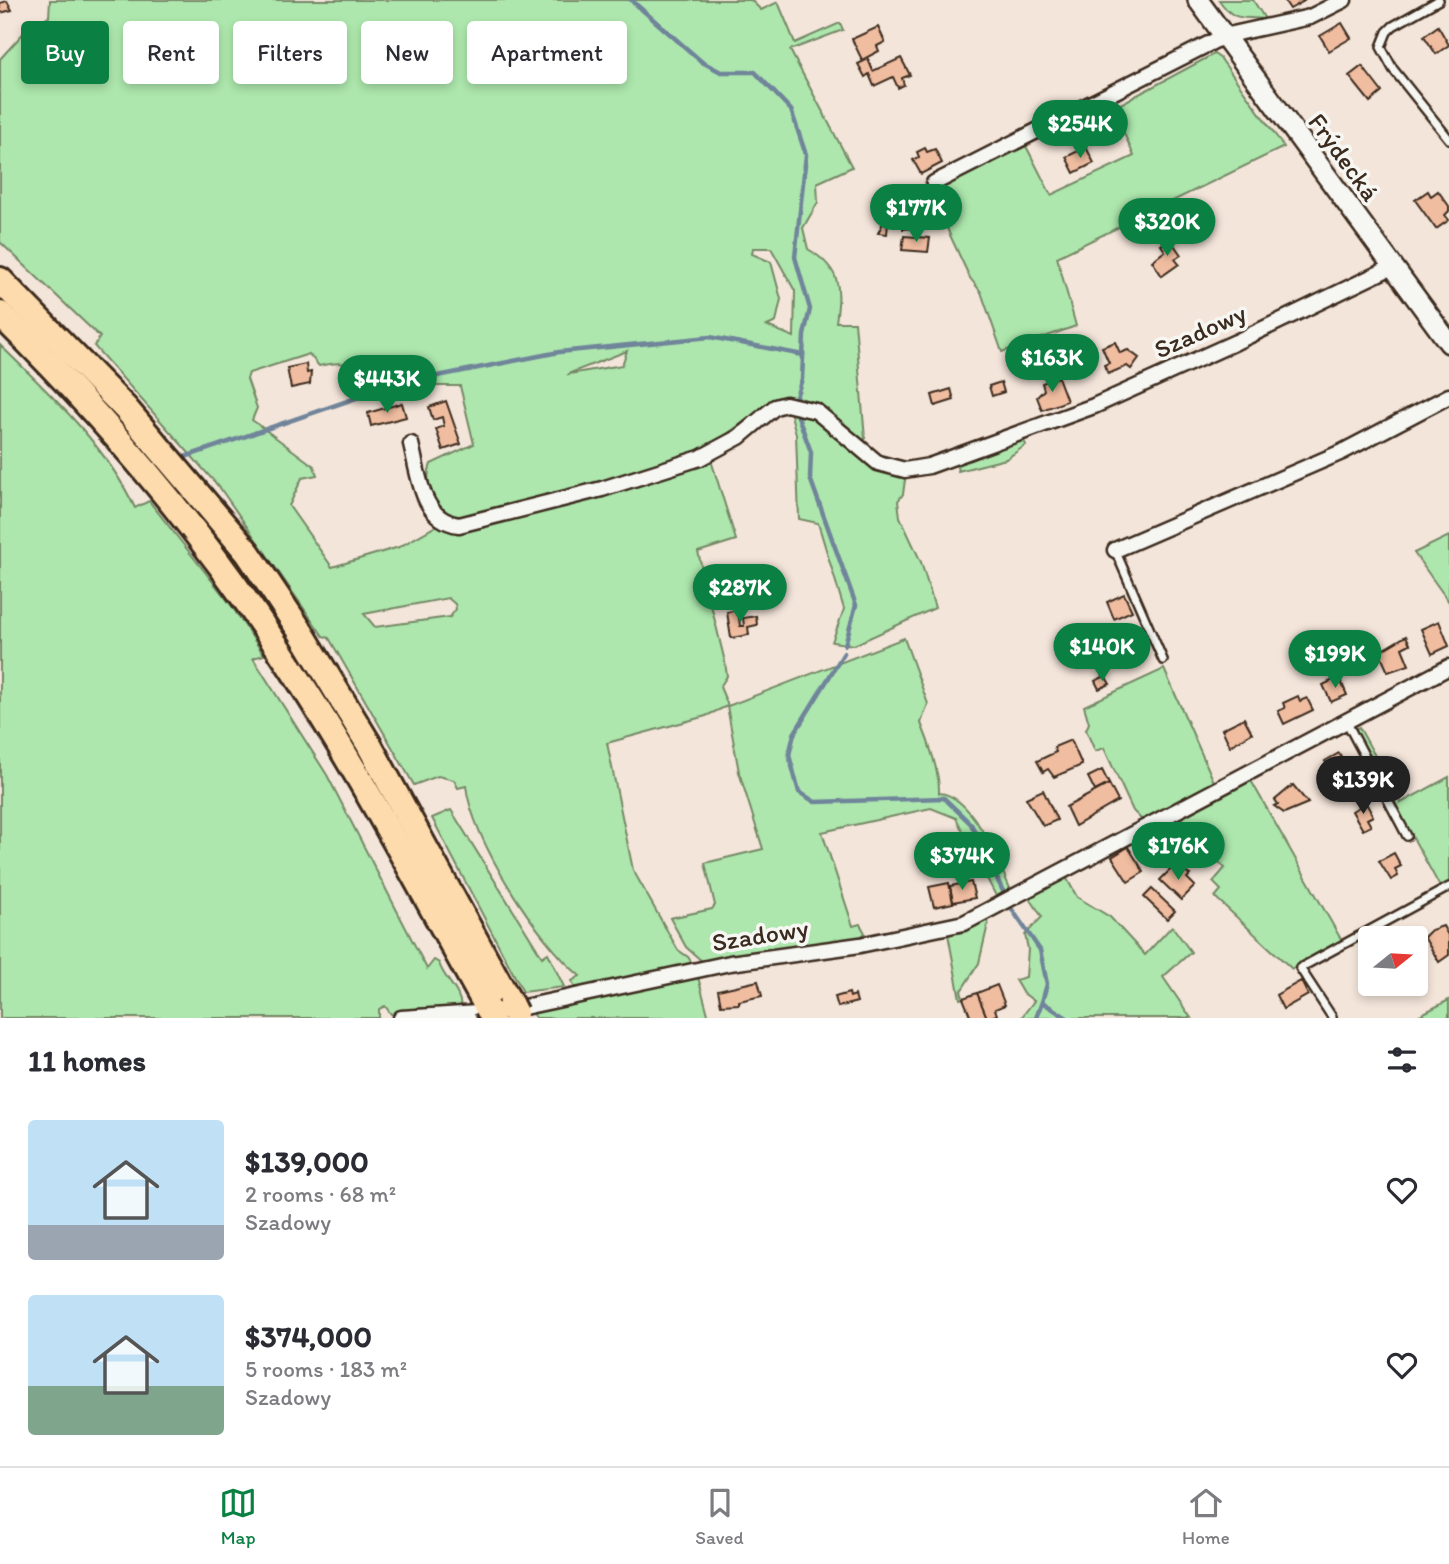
<!DOCTYPE html>
<html lang="en">
<head>
<meta charset="utf-8">
<style>
	:root { --surface:#fff; --page:#f7f7f7; --text:#2b2b33; --muted:#7c7c81; --line:#e1e1e2; --accent:#0b8043 }
	body { margin:0; font-family:Itim,sans-serif; background:var(--page); color:var(--text); height:100vh; display:flex; flex-direction:column; font-size:26px; white-space:nowrap }
	* { box-sizing:border-box; margin:0 }
	p { font-size:23px; color:var(--muted) }
	.icon { flex:none; width:38px; height:38px; fill:none; stroke:currentColor; stroke-width:2; stroke-linecap:round; stroke-linejoin:round }
	.map { position:relative; height:1018px; overflow:hidden }
	.panel { display:flex; flex-direction:column; background:var(--surface); flex:1 }
	.panel>* { flex:none }
	.top-card { position:absolute; left:21px; top:21px; width:700px; height:63px; display:flex; gap:14px }
	.needle { width:46px; rotate:72deg }
	.buttons { position:absolute; left:1358px; top:926px; display:grid; gap:14px }
	.buttons a { display:grid; place-items:center; width:70px; height:70px; border-radius:7px; background:var(--surface); box-shadow:0 4px 10px #0003; font-size:35px }
	.price { position:absolute; translate:-50% -60px; padding:0 16px; border-radius:24px; background:var(--accent); color:#fff; font-size:23px; line-height:46px; filter:drop-shadow(0 2px 4px #0008) }
	.price::after { content:''; position:absolute; left:50%; top:42px; width:21px; height:16px; margin-left:-10px; background:inherit; clip-path:polygon(0 0,100% 0,50% 100%) }
	.price.current { background:#222; color:#fff }
	ul { padding:0; list-style:none }
	li { display:flex; align-items:center; gap:21px; height:175px; padding:0 28px }
	li span { display:grid; place-items:center; flex:none; width:196px; height:140px; border-radius:7px; color:#555 }
	li>.icon { margin-inline-start:auto }
	span .icon { width:84px; height:84px; fill:#fffc; stroke-width:1 }
	li b { font-size:30px }
	h2 { display:flex; justify-content:space-between; align-items:center; height:84px; padding:0 28px; font-size:30px }
	.pill { padding:0 24px; border-radius:7px; background:var(--surface); box-shadow:0 4px 10px #0003; font-size:24px; line-height:63px }
	.pill.current { background:var(--accent); color:#fff }
	.tab-bar { display:flex; justify-content:space-around; align-items:center; height:98px; border-top:2px solid var(--line); background:var(--surface); font-size:19px; color:var(--muted) }
	.tab-bar a { display:grid; justify-items:center; gap:4px }
	.tab-bar .current { color:var(--accent) }
	.map>svg:first-child { display:block }
	.green { fill:#ade7ad; stroke:#748866; stroke-width:2; fill-rule:evenodd }
	.lines { fill:none; stroke-linecap:round; stroke-linejoin:round }
	.stream { stroke:#6f849a; stroke-width:4.5 }
	.building { fill:#f0bda1; stroke:#3b2a1e; stroke-width:2 }
	.lane-casing { stroke:#3b2a1e; stroke-width:12 }
	.street-casing { stroke:#3b2a1e; stroke-width:19 }
	.secondary-casing { stroke:#3b2a1e; stroke-width:24 }
	.highway-casing { stroke:#3b2a1e; stroke-width:30 }
	.lane { stroke:#f6f6f2; stroke-width:7 }
	.street { stroke:#f6f6f2; stroke-width:14 }
	.secondary { stroke:#f6f6f2; stroke-width:19 }
	.highway { stroke:#fedbac; stroke-width:24 }
	.highway-bridge-casing { stroke:#3b2a1e; stroke-width:30; stroke-linecap:butt }
	.highway-bridge { stroke:#fedbac; stroke-width:24 }
	.labels { text-anchor:middle; stroke-width:7; stroke-linejoin:round; paint-order:stroke }
	.street-label { font-size:26px; fill:#3b2a1e; stroke:#f6f6f2 }
</style>
</head>
<body>
<div class="map">
<svg width="1449" height="1018" viewBox="0 0 1449 1018">
	<rect width="100%" height="100%" fill="#f4e5da"/>
	<filter id="ink" filterUnits="userSpaceOnUse"><feTurbulence type="fractalNoise" baseFrequency=".0143" numOctaves="2"/><feDisplacementMap in="SourceGraphic" scale="14" xChannelSelector="R" yChannelSelector="G"/><feConvolveMatrix kernelMatrix="1 2 1 2 8 2 1 2 1" color-interpolation-filters="sRGB"/></filter>
	<g filter="url(#ink)">
		<g class="green">
			<path d="M50,0H751L761,10L778,2L795,43L840,23L843,30L790,50L852,167L817,183L818,202L803,228L808,249C841,269 841,286 836,322H855L867,462L906,473L903,494L898,501L900,517L921,562L935,608L854,645L832,642L844,609L818,523L799,519L796,434L789,407L763,408L709,447L663,465L464,520L444,515C434,500 423,483 431,464L474,444L460,386H413L373,397H352C351,364 354,359 319,366L309,354L249,373L247,379L257,408L252,420L314,466L317,475L302,478L289,506L332,567L399,547L438,525L448,530H462L710,457L736,540L698,552L725,662L727,676L720,687L728,706L904,638L928,704L921,723C928,740 940,774 939,793C973,795 999,863 1011,891L997,898L956,818L931,808L822,832L853,926L860,924L865,933L858,940L704,963L686,947L670,918L712,909L715,905L705,863L763,849L739,772L727,706L706,716L607,743L633,870L678,950L688,957L694,966L576,992L572,981L580,976C538,941 472,840 466,786L458,788L454,780L438,776L414,785L329,638L323,636L220,488L94,346L100,337L0,242V59L28,28L49,17ZM753,248H771L795,291L794,337L767,326L776,322L781,299L771,262L752,254ZM627,351L622,365L569,374L570,373ZM448,598L455,604L456,609L450,617L375,627L364,614Z"/>
			<path d="M1219,0H1253L1265,19C1240,16 1235,23 1219,0Z"/>
			<polygon points="1214,54 1221,59 1284,147 1057,257 1076,326 1002,352 981,292 970,278 949,233 934,190 1026,146 1051,195 1134,156 1113,108"/>
			<path d="M0,345C50,394 105,444 135,508L149,501L231,605L264,655L253,658L327,775L427,969L434,960L439,963C444,980 460,989 461,1007L391,1014L385,1006L379,1009V1018H0Z"/>
			<polygon points="1023,439 1026,445 1006,459 958,471 956,463"/>
			<polygon points="1449,536 1449,602 1414,553"/>
			<polygon points="1164,669 1215,784 1143,821 1133,811 1104,748 1095,751 1086,730 1089,723 1084,706"/>
			<polygon points="1359,727 1401,803 1449,777 1449,882 1440,887 1358,737 1355,729"/>
			<polygon points="1249,777 1342,941 1292,969 1215,897 1221,890 1213,882 1225,868 1209,853 1199,864 1162,828 1162,824"/>
			<polygon points="451,810 542,957 548,953 564,987 523,992 432,818"/>
			<polygon points="1066,877 1077,897 1110,917 1145,955 1172,926 1191,952 1163,977 1191,1018 1021,1018 1034,1001 1022,992 1015,980 1026,977 1028,949 1025,935 1042,917 1028,895"/>
			<polygon points="986,918 988,924 979,963 961,991 963,998 960,999 948,934"/>
			<polygon points="698,977 709,1018 536,1018 533,1013"/>
			<polygon points="1449,1000 1449,1018 1414,1018"/>
		</g>
		<g class="lines">
			<g class="stream">
				<polyline points="631,0 702,62 721,72 755,72 791,110 806,155 795,257 810,309 804,335 802,379 794,403"/>
				<polyline points="796,411 811,452 810,478 856,605 845,645"/>
				<polyline points="179,459 397,384 559,352 710,337 803,355"/>
				<polyline points="844,653 794,734 789,755 799,792 815,802 944,798 971,824 1011,908 1040,950 1047,984 1042,1002 1067,1018"/>
				<polyline points="1036,1018 1042,1002"/>
			</g>
		</g>
		<g class="building">
			<polygon points="1284,0 1303,0 1304,1 1290,9"/>
			<polygon points="7,1 12,10 0,13 0,3"/>
			<polygon points="1342,23 1351,38 1329,51 1320,36"/>
			<polygon points="1438,26 1449,45 1436,54 1424,36"/>
			<polygon points="878,27 885,42 877,46 879,51 862,60 852,39"/>
			<polygon points="901,58 910,75 902,78 904,85 898,88 893,77 874,86 869,74 865,77 858,64 868,59 873,71"/>
			<polygon points="1362,66 1382,92 1370,102 1349,76"/>
			<polygon points="1086,147 1094,163 1074,173 1066,157"/>
			<polygon points="925,148 927,152 935,149 942,163 921,174 913,160 919,157 917,152"/>
			<polygon points="1428,191 1431,196 1438,191 1449,206 1449,211 1445,215 1449,220 1436,229 1415,200"/>
			<polygon points="897,201 914,201 915,228 903,229 903,224 898,224 898,217 903,217 903,210 898,210"/>
			<polygon points="883,223 888,224 887,234 878,233"/>
			<polygon points="904,236 930,238 928,252 902,250"/>
			<polygon points="1170,239 1181,255 1175,259 1179,264 1162,276 1152,261 1165,251 1161,245"/>
			<polygon points="1115,342 1120,353 1128,350 1139,358 1131,369 1127,366 1108,374 1104,365 1109,363 1102,347"/>
			<polygon points="306,364 307,373 311,372 310,384 291,388 287,368"/>
			<polygon points="1058,377 1067,401 1042,410 1037,397 1044,390 1042,383"/>
			<polygon points="1001,382 1004,392 992,396 989,386"/>
			<polygon points="951,389 954,400 935,406 932,395"/>
			<polygon points="446,401 461,444 443,450 436,429 444,426 442,417 433,420 429,407"/>
			<polygon points="402,403 406,417 371,426 368,413"/>
			<polygon points="1124,594 1132,611 1114,619 1107,602"/>
			<polygon points="738,610 740,626 744,626 743,618 756,616 757,625 748,627 749,635 731,638 727,612"/>
			<polygon points="1439,621 1449,646 1432,654 1421,629"/>
			<polygon points="1137,629 1144,646 1127,653 1120,637"/>
			<polygon points="1406,636 1410,644 1402,648 1409,665 1388,672 1379,652"/>
			<polygon points="1105,676 1110,684 1099,689 1095,681"/>
			<polygon points="1339,677 1347,695 1331,702 1323,685"/>
			<polygon points="1298,696 1300,701 1307,698 1313,710 1284,724 1278,711 1285,708 1283,703"/>
			<polygon points="1244,718 1252,733 1230,746 1222,729"/>
			<polygon points="1071,740 1082,765 1054,777 1048,769 1043,772 1037,761 1056,752 1054,747"/>
			<polygon points="1339,753 1346,765 1340,769 1344,776 1336,780 1325,761"/>
			<polygon points="1102,770 1109,784 1095,791 1088,777"/>
			<polygon points="1109,784 1118,801 1075,826 1066,807"/>
			<polygon points="1293,785 1308,803 1284,813 1274,806 1278,804 1275,800"/>
			<polygon points="1043,790 1057,820 1043,826 1026,798"/>
			<polygon points="1366,803 1373,816 1367,819 1371,826 1363,830 1352,811"/>
			<polygon points="1128,847 1144,872 1128,882 1112,857"/>
			<polygon points="1394,853 1401,866 1395,869 1398,876 1391,880 1379,861"/>
			<polygon points="955,856 958,871 940,874 937,860"/>
			<polygon points="1174,866 1190,875 1187,878 1195,886 1181,900 1160,880"/>
			<polygon points="971,882 975,898 953,902 950,886"/>
			<polygon points="949,883 953,903 934,907 929,887"/>
			<polygon points="1152,889 1175,911 1167,919 1144,897"/>
			<polygon points="1443,926 1449,937 1449,955 1439,962 1424,937 1431,930"/>
			<polygon points="758,981 762,996 739,1001 739,1004 721,1005 718,990"/>
			<polygon points="1301,981 1308,995 1283,1009 1276,995"/>
			<polygon points="997,985 1005,1005 995,1009 997,1015 987,1018 977,993"/>
			<polygon points="849,993 850,997 855,995 857,1002 838,1007 835,997"/>
			<polygon points="977,993 987,1018 971,1018 963,998"/>
		</g>
		<g class="lines">
			<g class="lane-casing">
				<g id="lane">
					<polyline points="1439,0 1393,26 1387,32 1381,47 1393,69 1449,139"/>
					<polyline points="1115,550 1163,660"/>
					<polyline points="1346,721 1407,836"/>
					<polyline points="1332,1017 1300,968 1449,887"/>
				</g>
			</g>
			<g class="street-casing">
				<g id="street">
					<polyline points="934,183 1224,36 1310,17 1344,0"/>
					<path d="M411,444C419,475 421,520 459,525L602,489L700,458L739,437L775,407L786,404L816,411L878,463L905,470L929,466L1094,406L1236,342L1392,267"/>
					<polyline points="1115,550 1342,452 1449,396"/>
					<polyline points="524,1007 730,963 860,945 964,923 1449,667"/>
					<polyline points="401,1018 478,1013"/>
				</g>
			</g>
			<g class="secondary-casing">
				<polyline id="secondary" points="1198,0 1449,343"/>
			</g>
			<g class="highway-casing">
				<g id="highway">
					<polyline points="0,280 126,409 248,553 299,629 368,743 511,1005"/>
					<path d="M0,314C102,415 195,522 274,642C353,759 418,884 487,1007"/>
				</g>
			</g>
			<use href="#lane" class="lane"/>
			<use href="#street" class="street"/>
			<use href="#secondary" class="secondary"/>
			<use href="#highway" class="highway"/>
			<g class="highway-bridge-casing">
				<g id="highway-bridge">
					<polyline points="511,1005 515,1013"/>
					<polyline points="487,1007 492,1016"/>
				</g>
			</g>
			<use href="#highway-bridge" class="highway-bridge"/>
		</g>
	</g>
	<g class="labels">
		<g class="street-label">
			<text transform="translate(1344 157) rotate(54)" y="9">Frýdecká</text>
			<text transform="translate(1200 331) rotate(-24)" y="9">Szadowy</text>
			<text transform="translate(760 935) rotate(-9)" y="9">Szadowy</text>
		</g>
	</g>
</svg>
<div class="buttons">
<a><svg class="needle" viewBox="-14 -14 28 28"><path d="M0-13l5 13h-10z" fill="#e53935"/><path d="M0 13l5-13h-10z" fill="#7c7c81"/></svg></a>
</div>
<b class="price" style="left:1080px;top:160px">$254K</b>
<b class="price" style="left:916px;top:244px">$177K</b>
<b class="price" style="left:1167px;top:258px">$320K</b>
<b class="price" style="left:1052px;top:394px">$163K</b>
<b class="price" style="left:387px;top:415px">$443K</b>
<b class="price" style="left:740px;top:624px">$287K</b>
<b class="price" style="left:1102px;top:683px">$140K</b>
<b class="price" style="left:1335px;top:690px">$199K</b>
<b class="price current" style="left:1363px;top:816px">$139K</b>
<b class="price" style="left:1178px;top:882px">$176K</b>
<b class="price" style="left:962px;top:892px">$374K</b>
<div class="top-card">
<a class="pill current">Buy</a>
<a class="pill">Rent</a>
<a class="pill">Filters</a>
<a class="pill">New</a>
<a class="pill">Apartment</a>
</div>
</div>
<section class="panel">
<h2>11 homes<svg class="icon" aria-label="filters" viewBox="0 0 24 24"><path d="M4 7h16M4 17h16"/><circle cx="9" cy="7" r="2"/><circle cx="15" cy="17" r="2"/></svg></h2>
<ul>
<li><span style="background:linear-gradient(#bfe0f5 75%,#9aa5b1 0)"><svg class="icon" aria-label="home" viewBox="0 0 24 24"><path d="M3 11l9-7 9 7M6 9v11h12V9"/></svg></span><div><b>$139,000</b><p>2 rooms · 68 m²</p><p>Szadowy</p></div><svg class="icon" aria-label="heart" viewBox="0 0 24 24"><path d="M12 20l-8-8c-3-5 5-10 8-4 3-6 11-1 8 4z"/></svg></li>
<li><span style="background:linear-gradient(#bfe0f5 65%,#7fa58c 0)"><svg class="icon" aria-label="home" viewBox="0 0 24 24"><path d="M3 11l9-7 9 7M6 9v11h12V9"/></svg></span><div><b>$374,000</b><p>5 rooms · 183 m²</p><p>Szadowy</p></div><svg class="icon" aria-label="heart" viewBox="0 0 24 24"><path d="M12 20l-8-8c-3-5 5-10 8-4 3-6 11-1 8 4z"/></svg></li>
</ul>
</section>
<nav class="tab-bar">
<a class="current"><svg class="icon" aria-label="map" viewBox="0 0 24 24"><path d="M3 6l6-2 6 2 6-2v14l-6 2-6-2-6 2zM9 4v14M15 6v14"/></svg>Map</a>
<a><svg class="icon" aria-label="saved" viewBox="0 0 24 24"><path d="M7 4h10v16l-5-4-5 4z"/></svg>Saved</a>
<a><svg class="icon" aria-label="home" viewBox="0 0 24 24"><path d="M3 11l9-7 9 7M6 9v11h12V9"/></svg>Home</a>
</nav>
</body>
</html>
